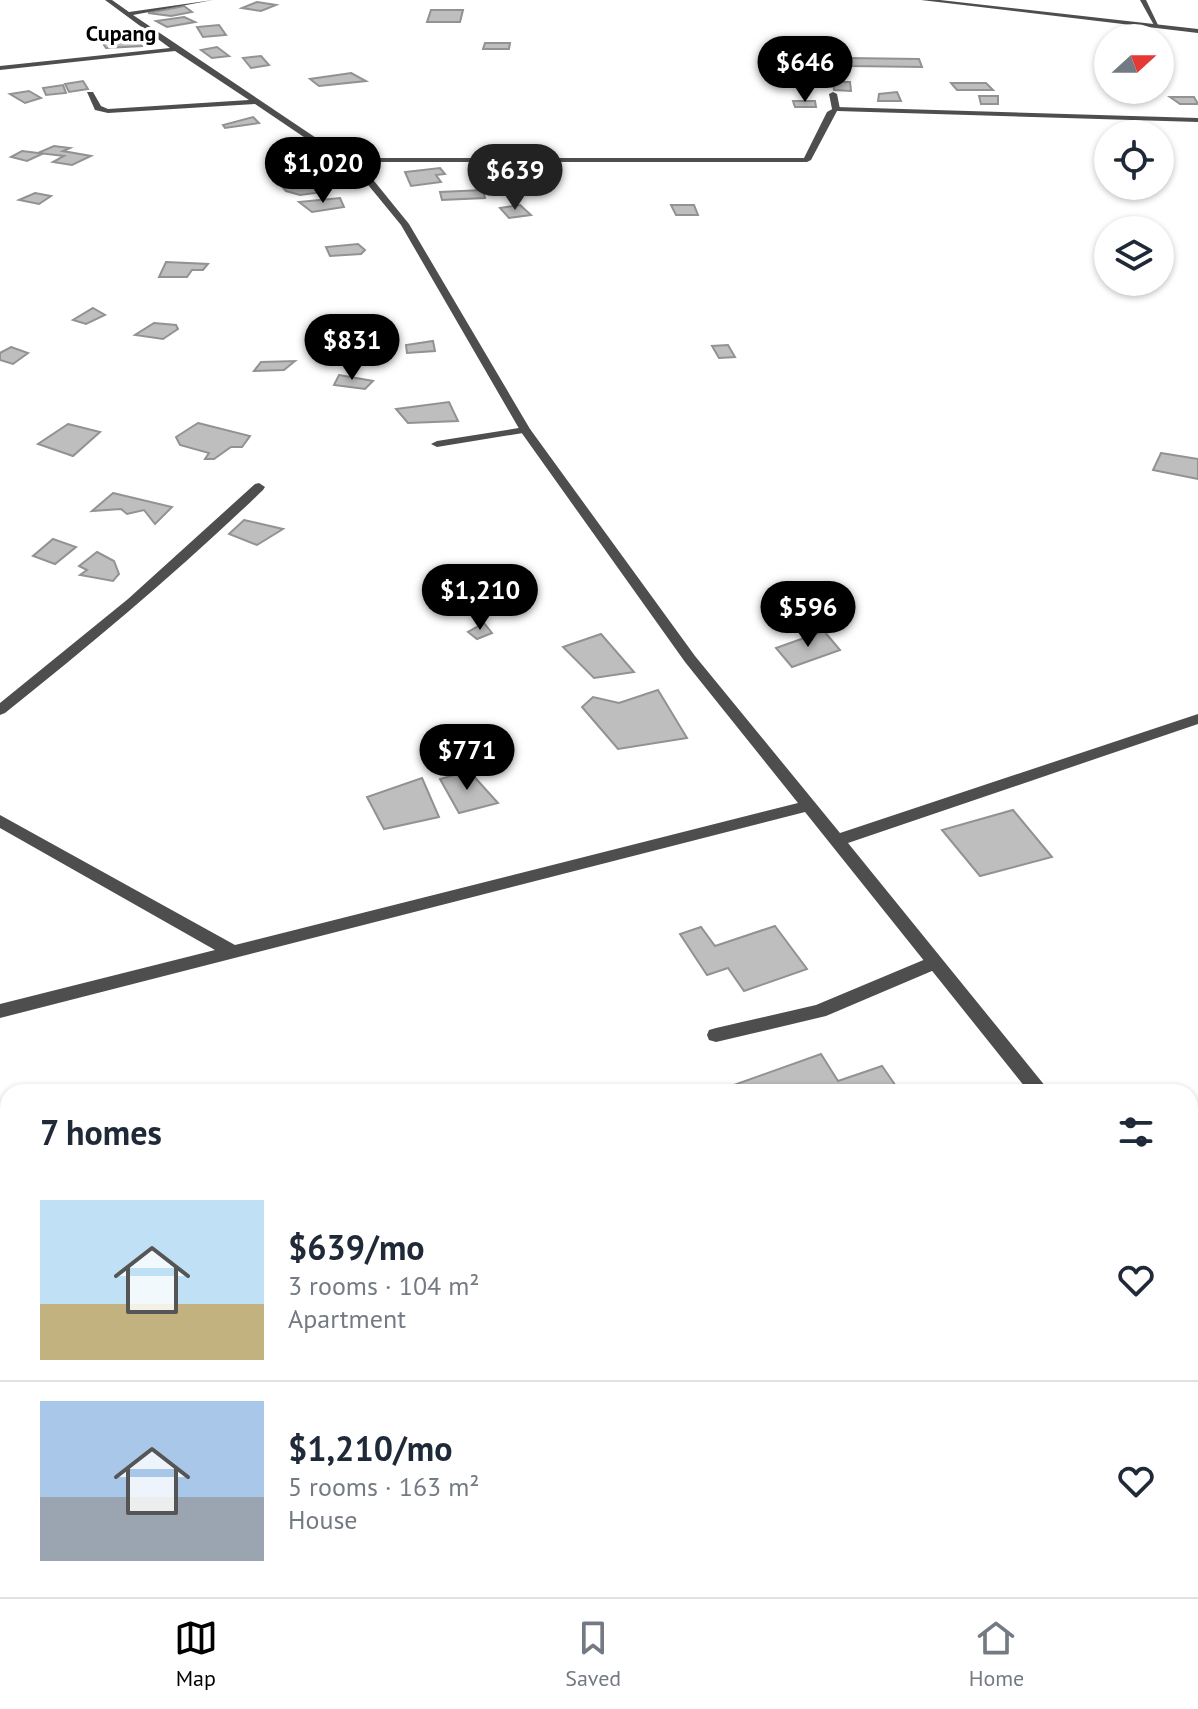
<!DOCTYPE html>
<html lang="en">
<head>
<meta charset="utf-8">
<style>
	:root { --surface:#fff; --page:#f2f2f3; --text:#1f2937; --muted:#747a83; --line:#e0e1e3; --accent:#000 }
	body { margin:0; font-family:"PT Sans",sans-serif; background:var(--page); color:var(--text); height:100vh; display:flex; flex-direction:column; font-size:30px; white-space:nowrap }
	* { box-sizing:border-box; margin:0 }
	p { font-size:26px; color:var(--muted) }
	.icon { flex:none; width:44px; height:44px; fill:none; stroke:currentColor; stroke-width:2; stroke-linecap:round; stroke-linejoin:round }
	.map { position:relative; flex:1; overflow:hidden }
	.panel { position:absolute; left:0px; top:1084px; width:1198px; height:514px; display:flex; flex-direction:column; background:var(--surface); border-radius:24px 24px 0 0; box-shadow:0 2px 6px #0004 }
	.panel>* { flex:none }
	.needle { width:52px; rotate:69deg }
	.buttons { position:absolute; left:1094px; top:24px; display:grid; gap:16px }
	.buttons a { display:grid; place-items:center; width:80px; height:80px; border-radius:50%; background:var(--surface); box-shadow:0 2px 6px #0004; font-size:40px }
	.price { position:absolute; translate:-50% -68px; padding:0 18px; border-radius:28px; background:var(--accent); color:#fff; font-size:26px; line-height:52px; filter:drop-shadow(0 2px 4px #0008) }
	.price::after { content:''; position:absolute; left:50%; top:48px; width:24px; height:18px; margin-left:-12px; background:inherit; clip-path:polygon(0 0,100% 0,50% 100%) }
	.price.current { background:#222; color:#fff }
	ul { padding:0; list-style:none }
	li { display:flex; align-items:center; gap:24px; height:200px; padding:0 40px }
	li+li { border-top:2px solid var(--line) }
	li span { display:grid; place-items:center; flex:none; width:224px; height:160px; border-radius:0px; color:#555 }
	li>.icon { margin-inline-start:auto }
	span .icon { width:96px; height:96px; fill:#fffc; stroke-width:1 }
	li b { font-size:34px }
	h2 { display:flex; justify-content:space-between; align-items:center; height:96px; padding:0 40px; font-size:34px }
	.tabs { display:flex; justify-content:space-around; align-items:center; height:112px; border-top:2px solid var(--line); background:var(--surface); font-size:22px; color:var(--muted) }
	.tabs a { display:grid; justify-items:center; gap:4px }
	.tabs .current { color:var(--accent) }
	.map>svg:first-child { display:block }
	.building { fill:#bebebe; stroke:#929292; stroke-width:2 }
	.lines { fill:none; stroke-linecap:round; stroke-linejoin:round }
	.lane { fill:#4e4e4e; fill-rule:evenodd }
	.street { fill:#4e4e4e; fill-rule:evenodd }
	.labels { text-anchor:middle; stroke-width:7; stroke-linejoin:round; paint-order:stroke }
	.far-quarter-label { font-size:22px; font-weight:bold; fill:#000; stroke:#fff }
</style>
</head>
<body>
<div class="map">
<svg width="1198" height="1597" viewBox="0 0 1198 1597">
	<rect width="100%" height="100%" fill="#fff"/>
	<g class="building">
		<polygon points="257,2 276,5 261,11 242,8"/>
		<polygon points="184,6 192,12 171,16 148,13"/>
		<polygon points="431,10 463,10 460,22 427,22"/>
		<polygon points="184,17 195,22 167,27 156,21"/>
		<polygon points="219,25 226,35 203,37 197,27"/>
		<polygon points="137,38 142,46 106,48 102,42"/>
		<polygon points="485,43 510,43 509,49 483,49"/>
		<polygon points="217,47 229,56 212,58 201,50"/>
		<polygon points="261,56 269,65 251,68 243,58"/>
		<polygon points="847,58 919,59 922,67 849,66"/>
		<polygon points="351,73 366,81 319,86 310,79"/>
		<polygon points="83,81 88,89 69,92 65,84"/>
		<polygon points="833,82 850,82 851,91 834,90"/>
		<polygon points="951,83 986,83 993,90 957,90"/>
		<polygon points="63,85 66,93 46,95 43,88"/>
		<polygon points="29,91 41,98 25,103 10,94"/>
		<polygon points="897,92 901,101 878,101 879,94"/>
		<polygon points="979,96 998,96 998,104 981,104"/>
		<polygon points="1170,97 1194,97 1198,104 1180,104"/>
		<polygon points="793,101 815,101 816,107 795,107"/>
		<polygon points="253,117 259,123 225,128 223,125"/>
		<polygon points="54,146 70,148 63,151 91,156 72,165 53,162 64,156 38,153"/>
		<polygon points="22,151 38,153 42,154 27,161 11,157"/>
		<polygon points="440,168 445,174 436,175 441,182 411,186 405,172"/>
		<polygon points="325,174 337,183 326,185 322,192 300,195 286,191 277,181"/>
		<polygon points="483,190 485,198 442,200 440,192"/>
		<polygon points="35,193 51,196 39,204 19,200"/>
		<polygon points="340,198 344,207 312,212 299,202"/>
		<polygon points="520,205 531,215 509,218 500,208"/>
		<polygon points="671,205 694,205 698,215 676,215"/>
		<polygon points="358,244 365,250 361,254 330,256 326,247"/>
		<polygon points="166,262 208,264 203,270 192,270 187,277 159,277"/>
		<polygon points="93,308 105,315 86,324 73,320"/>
		<polygon points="154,323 176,325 178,329 163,339 135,335"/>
		<polygon points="433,341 435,351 407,353 406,345"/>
		<polygon points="728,345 735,357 719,358 712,346"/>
		<polygon points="11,347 28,353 13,364 0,360 0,353"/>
		<polygon points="295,361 284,370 254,371 261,362"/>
		<polygon points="339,375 373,381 365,389 334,385"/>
		<polygon points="449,402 458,421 408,423 396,409"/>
		<polygon points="198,423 250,436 242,447 231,447 214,459 205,459 209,453 180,445 176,437"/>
		<polygon points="68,424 100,432 73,456 38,444"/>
		<polygon points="1161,453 1198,459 1198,479 1153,470"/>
		<polygon points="113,493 172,507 155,524 144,510 127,514 121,509 92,511"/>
		<polygon points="244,520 283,529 257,545 229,534"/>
		<polygon points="53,539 76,547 55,564 33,556"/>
		<polygon points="97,552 114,561 119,574 113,581 80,575 87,570 79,566"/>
		<polygon points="484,623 492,633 477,639 468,632"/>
		<polygon points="824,631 840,650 792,667 776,648"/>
		<polygon points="601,634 634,672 594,678 563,647"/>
		<polygon points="658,690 687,738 618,749 582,707 593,697 619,703"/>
		<polygon points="469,771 498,803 459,813 440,779"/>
		<polygon points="422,778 439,817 384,829 367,797"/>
		<polygon points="1013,810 1052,857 980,876 942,830"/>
		<polygon points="775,926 807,969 744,991 728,968 707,975 680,934 701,927 715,946"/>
		<polygon points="821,1054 838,1081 882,1066 900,1092 735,1092 731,1086"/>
		<polygon points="1061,1590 1104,1590 1109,1597 1050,1597"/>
	</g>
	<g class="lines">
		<g class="lane">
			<polygon points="1140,0 1146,0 1159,27 1155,27"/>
			<polygon points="833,92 837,94 840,109 836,111 832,109 829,94"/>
			<polygon points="525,427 531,430 529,432 437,447 431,444 437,441"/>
			<polygon points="933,956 939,958 942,963 939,968 826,1016 716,1042 709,1040 707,1035 709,1030 716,1028 816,1005"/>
		</g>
		<g class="street">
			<polygon points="105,0 112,0 129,12 213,0 133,15 346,158 804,158 827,112 836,107 1198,118 1198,122 837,111 811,160 807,162 353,162 366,171 409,224 530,429 695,656 840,833 1198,714 1198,724 848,843 1050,1092 1029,1092 805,812 0,1018 0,1004 215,950 0,828 0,815 235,945 798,803 685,662 521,432 401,225 360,175 255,104 108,113 95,110 87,92 93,92 101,106 108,109 249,100 175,51 0,70 0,66 170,48"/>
			<polygon points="921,0 940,0 1198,29 1198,33"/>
			<path d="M259,483L265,487L263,490C181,569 94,642 5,713L0,715V703L128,599L255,484Z"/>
			<polygon points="1190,1266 1198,1269 1198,1296 1190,1293"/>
		</g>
	</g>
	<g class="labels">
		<g class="far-quarter-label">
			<text x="121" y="41">Cupang</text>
		</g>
	</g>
</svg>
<div class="buttons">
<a><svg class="needle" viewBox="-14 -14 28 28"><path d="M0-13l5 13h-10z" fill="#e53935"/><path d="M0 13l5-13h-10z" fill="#747a83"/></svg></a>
<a><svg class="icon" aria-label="locate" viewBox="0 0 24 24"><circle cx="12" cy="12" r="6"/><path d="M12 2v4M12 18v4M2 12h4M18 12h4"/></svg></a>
<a><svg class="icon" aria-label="layers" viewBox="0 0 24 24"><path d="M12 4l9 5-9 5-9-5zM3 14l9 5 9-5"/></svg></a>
</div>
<b class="price" style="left:805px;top:104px">$646</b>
<b class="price" style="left:323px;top:205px">$1,020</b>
<b class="price current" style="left:515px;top:212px">$639</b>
<b class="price" style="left:352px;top:382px">$831</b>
<b class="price" style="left:480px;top:632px">$1,210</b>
<b class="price" style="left:808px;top:649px">$596</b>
<b class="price" style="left:467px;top:792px">$771</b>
<section class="panel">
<h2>7 homes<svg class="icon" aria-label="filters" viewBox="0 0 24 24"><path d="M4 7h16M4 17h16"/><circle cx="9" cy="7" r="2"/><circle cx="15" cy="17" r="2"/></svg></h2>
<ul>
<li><span style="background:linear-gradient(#bfe0f5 65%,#c2b280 0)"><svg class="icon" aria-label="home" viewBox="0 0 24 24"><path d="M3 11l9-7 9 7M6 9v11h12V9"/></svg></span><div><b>$639/mo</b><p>3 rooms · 104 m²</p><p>Apartment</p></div><svg class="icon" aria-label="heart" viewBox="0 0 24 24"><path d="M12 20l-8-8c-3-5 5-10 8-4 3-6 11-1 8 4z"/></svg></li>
<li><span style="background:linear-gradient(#a9c7e8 60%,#9aa5b1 0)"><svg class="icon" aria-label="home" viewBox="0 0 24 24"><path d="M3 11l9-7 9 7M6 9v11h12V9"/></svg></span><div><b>$1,210/mo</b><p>5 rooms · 163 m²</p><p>House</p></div><svg class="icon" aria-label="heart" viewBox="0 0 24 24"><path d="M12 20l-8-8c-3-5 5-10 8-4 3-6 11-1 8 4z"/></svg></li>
</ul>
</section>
</div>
<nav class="tabs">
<a class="current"><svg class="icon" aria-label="map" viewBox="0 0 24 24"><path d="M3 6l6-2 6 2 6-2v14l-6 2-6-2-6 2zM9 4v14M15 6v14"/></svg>Map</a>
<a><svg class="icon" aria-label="saved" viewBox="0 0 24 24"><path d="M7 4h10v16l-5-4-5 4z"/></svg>Saved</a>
<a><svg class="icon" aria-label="home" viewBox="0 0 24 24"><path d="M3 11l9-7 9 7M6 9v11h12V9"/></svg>Home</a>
</nav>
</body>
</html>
